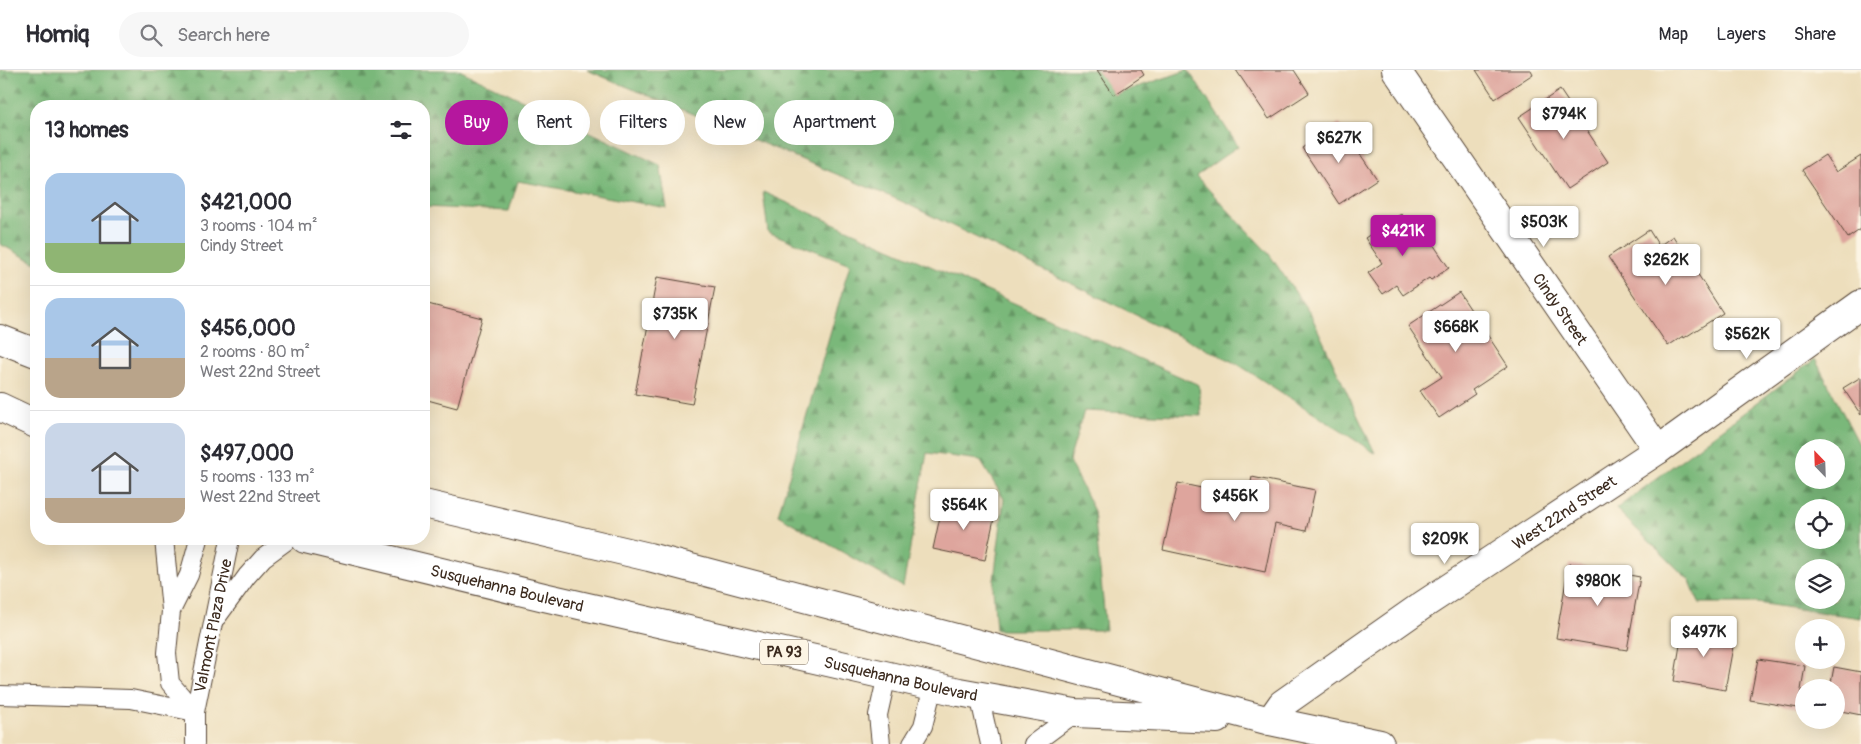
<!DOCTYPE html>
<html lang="en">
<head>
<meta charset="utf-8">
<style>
	:root { --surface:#fff; --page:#f7f7f7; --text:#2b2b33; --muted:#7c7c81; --line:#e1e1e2; --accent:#b5179e }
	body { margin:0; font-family:Pangolin,sans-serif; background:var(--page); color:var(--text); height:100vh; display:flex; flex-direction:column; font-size:19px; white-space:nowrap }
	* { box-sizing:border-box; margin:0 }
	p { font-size:16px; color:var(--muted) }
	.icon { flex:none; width:28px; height:28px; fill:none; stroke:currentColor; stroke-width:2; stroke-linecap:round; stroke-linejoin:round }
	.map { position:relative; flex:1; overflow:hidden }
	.drawer { position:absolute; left:30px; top:30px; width:400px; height:445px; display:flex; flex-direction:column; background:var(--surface); border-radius:20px; box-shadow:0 5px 20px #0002 }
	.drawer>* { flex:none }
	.top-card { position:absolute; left:445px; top:30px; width:475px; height:45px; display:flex; gap:10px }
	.needle { width:32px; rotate:337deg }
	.buttons { position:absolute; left:1795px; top:369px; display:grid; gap:10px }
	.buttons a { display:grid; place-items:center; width:50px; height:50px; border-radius:50%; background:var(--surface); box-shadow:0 5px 20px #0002; font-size:25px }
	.price { position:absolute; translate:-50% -42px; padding:0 11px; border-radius:5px; background:#fff; color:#222; font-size:16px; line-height:32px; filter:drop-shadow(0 1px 2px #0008) }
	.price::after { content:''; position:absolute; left:50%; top:30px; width:15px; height:11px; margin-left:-8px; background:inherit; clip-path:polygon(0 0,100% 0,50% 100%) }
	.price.selected { background:var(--accent); color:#fff }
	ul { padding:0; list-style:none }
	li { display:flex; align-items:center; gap:15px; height:125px; padding:0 15px }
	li+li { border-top:1px solid var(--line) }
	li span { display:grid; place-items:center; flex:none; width:140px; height:100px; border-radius:15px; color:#555 }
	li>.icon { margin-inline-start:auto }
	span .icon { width:60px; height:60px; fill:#fffc; stroke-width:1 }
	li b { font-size:21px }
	h2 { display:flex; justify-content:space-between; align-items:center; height:60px; padding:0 15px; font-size:21px }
	.chip { padding:0 18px; border-radius:22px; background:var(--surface); box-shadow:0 5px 20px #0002; font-size:18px; line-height:45px }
	.chip.selected { background:var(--accent); color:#fff }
	header { display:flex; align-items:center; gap:30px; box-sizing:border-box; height:70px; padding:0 25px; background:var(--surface); border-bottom:1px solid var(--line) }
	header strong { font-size:24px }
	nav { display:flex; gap:28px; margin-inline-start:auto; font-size:18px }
	.search { width:350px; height:45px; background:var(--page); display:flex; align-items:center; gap:12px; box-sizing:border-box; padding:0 18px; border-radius:28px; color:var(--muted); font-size:19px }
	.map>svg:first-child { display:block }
	.forest { fill:url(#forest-firs); stroke:#5a714c; fill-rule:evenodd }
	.building { fill:#dea59d }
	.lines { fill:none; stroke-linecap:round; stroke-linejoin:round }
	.lane-casing { stroke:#564536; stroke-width:20 }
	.street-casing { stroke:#564536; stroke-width:30 }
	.secondary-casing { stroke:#564536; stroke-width:30 }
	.highway-casing { stroke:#564536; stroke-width:30 }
	.lane { stroke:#fff; stroke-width:18 }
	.street { stroke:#fff; stroke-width:28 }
	.secondary { stroke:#fff; stroke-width:28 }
	.highway { stroke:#fff; stroke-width:28 }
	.labels { text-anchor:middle; stroke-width:5; stroke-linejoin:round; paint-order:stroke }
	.shield { fill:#fcf5e5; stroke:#75675a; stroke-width:1 }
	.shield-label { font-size:15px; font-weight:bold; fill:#3b2a1e }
	.street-label { font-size:16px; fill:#3b2a1e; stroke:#fcf5e5 }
</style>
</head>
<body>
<header>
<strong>Homiq</strong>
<div class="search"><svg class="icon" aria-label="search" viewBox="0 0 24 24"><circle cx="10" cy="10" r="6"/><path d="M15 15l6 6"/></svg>Search here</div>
<nav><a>Map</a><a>Layers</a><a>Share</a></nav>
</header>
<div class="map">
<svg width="1861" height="674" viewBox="0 0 1861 674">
	<defs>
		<pattern id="forest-firs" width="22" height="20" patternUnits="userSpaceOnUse" patternTransform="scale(1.25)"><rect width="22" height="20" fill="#7ab87a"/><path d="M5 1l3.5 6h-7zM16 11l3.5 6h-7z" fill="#659663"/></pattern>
	</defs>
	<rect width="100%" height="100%" fill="#fcf5e5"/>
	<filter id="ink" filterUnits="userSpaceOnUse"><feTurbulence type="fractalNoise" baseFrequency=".02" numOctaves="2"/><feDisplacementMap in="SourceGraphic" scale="10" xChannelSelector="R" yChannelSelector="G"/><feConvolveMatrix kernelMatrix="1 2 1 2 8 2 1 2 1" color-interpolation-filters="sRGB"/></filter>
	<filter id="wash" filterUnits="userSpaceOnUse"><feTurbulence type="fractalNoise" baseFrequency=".0096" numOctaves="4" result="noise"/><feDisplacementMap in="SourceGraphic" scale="20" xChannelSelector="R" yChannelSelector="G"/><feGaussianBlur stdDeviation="1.12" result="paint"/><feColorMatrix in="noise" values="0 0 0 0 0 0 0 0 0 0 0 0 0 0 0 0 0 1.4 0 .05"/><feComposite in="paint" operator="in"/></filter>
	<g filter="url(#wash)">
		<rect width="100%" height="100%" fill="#eddebc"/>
		<g class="forest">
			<polygon points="0,0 459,0 660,95 667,138 518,111 509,141 424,137 424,36 36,36 36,193 0,174"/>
			<polygon points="587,0 1099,0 1114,25 1188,0 1238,76 1196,106 1269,184 1311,245 1375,383 1239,295 901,131"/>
			<polygon points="763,122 1199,315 1201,346 1084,341 1069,391 1094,441 1106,560 996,560 993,518 1004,429 980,390 927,383 903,517 778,445 850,194 768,162"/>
			<path d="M1815,289L1861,378V548L1757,533H1699L1690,511L1616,439ZM1804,378H1836V410H1804ZM1804,438H1836V470H1804ZM1804,498H1836V530H1804Z"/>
		</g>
		<g id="blocks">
			<g class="building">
				<polygon points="1097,0 1141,0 1144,5 1114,25"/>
				<polygon points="1236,0 1294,0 1309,23 1269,49"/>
				<polygon points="1476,0 1531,0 1533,4 1495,29"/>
				<polygon points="1560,20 1608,92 1567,119 1519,47"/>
				<polygon points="1339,53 1377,109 1339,134 1302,78"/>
				<polygon points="1825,85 1836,102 1861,86 1861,159 1848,168 1802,100"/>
				<polygon points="1401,144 1419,171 1427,165 1449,198 1431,210 1429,208 1403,225 1396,215 1383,224 1368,203 1382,193 1365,168"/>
				<polygon points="1649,160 1659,176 1673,166 1723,243 1684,268 1683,266 1668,276 1608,187"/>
				<polygon points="657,207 715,217 692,334 635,324"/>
				<polygon points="1459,222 1508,296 1472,320 1475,324 1439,348 1420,321 1442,307 1408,256"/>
				<polygon points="424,233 482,248 457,338 424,329"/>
				<polygon points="1861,307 1861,345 1843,318"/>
				<polygon points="1252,407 1315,420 1306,461 1275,454 1265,502 1163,480 1178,413 1248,428"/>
				<polygon points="943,433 995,444 985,490 933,479"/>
				<polygon points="1569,494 1640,507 1627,580 1556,568"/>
				<polygon points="1683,557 1735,566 1725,620 1674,611"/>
				<polygon points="1758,589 1805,596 1798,638 1750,630"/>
				<polygon points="1834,597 1861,602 1861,645 1836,640 1836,618 1830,618"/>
			</g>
		</g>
	</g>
	<g filter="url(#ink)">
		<use href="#blocks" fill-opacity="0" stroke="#564536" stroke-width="1"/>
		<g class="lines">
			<g class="lane-casing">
				<g id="lane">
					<polyline points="164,469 171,540"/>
					<polyline points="217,547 247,506 263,488 289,469"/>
					<polyline points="0,625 131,629 195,642"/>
					<polyline points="979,625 990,674"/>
					<polyline points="195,642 170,613 167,583 171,541 189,505 199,469"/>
					<path id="s1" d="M195,674V642L230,469"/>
					<polyline points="881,674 878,645 887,605"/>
					<polyline points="912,674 923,656 933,616"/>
					<polyline points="1033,674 1075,643"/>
				</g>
			</g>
			<g class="street-casing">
				<g id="street">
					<path id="s2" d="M1396,0L1658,380"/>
				</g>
			</g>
			<g class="secondary-casing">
				<g id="secondary">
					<path id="s3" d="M1270,651L1282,634L1420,537L1658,380L1861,234"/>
				</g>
			</g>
			<g class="highway-casing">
				<g id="highway">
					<polyline points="0,269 36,283"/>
					<polyline points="0,337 36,354"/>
					<polyline points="424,434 649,487 1270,651 1380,674"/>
					<path id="s4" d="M305,469L544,527L959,622L1075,643L1217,649"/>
				</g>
			</g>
			<use href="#lane" class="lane"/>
			<use href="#street" class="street"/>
			<use href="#secondary" class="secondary"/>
			<use href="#highway" class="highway"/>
		</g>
	</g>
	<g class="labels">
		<rect class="shield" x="760" y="569.5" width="48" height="25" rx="4"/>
		<g class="shield-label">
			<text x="784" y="587">PA 93</text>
		</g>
		<g class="street-label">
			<text dy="6" stroke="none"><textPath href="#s2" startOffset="290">Cindy Street</textPath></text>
			<text dy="6" stroke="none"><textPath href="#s3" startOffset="362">West 22nd Street</textPath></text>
			<text dy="6" stroke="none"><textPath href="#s4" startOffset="208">Susquehanna Boulevard</textPath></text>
			<text dy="6" stroke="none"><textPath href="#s1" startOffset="120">Valmont Plaza Drive</textPath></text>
			<text dy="6" stroke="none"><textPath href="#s4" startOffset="612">Susquehanna Boulevard</textPath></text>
		</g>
	</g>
</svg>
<div class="buttons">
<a><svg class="needle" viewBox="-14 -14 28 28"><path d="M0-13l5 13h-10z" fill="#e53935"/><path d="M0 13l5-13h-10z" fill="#7c7c81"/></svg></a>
<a><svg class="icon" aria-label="locate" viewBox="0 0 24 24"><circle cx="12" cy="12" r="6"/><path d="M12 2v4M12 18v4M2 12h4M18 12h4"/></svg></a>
<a><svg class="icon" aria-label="layers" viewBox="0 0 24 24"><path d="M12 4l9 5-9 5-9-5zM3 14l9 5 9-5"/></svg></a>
<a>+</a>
<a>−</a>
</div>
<b class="price" style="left:1564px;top:70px">$794K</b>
<b class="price" style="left:1339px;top:94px">$627K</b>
<b class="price" style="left:1544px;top:178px">$503K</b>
<b class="price selected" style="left:1403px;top:187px">$421K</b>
<b class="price" style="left:1666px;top:216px">$262K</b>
<b class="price" style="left:675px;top:270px">$735K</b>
<b class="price" style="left:1456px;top:283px">$668K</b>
<b class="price" style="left:1747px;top:290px">$562K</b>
<b class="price" style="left:1235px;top:452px">$456K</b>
<b class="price" style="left:964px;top:461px">$564K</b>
<b class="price" style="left:1445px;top:495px">$209K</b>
<b class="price" style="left:1598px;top:537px">$980K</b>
<b class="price" style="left:1704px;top:588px">$497K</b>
<div class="top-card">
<a class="chip selected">Buy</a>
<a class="chip">Rent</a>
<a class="chip">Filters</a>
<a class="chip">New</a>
<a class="chip">Apartment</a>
</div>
<section class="drawer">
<h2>13 homes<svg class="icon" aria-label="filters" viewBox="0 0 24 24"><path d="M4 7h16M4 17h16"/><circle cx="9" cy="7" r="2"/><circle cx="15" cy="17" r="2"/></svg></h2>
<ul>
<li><span style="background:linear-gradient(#a9c7e8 70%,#8fb573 0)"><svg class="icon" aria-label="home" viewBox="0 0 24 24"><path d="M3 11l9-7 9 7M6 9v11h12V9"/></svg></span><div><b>$421,000</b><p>3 rooms · 104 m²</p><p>Cindy Street</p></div></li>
<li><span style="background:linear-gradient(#a9c7e8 60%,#b9a48a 0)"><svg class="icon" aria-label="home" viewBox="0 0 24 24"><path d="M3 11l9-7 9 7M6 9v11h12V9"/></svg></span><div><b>$456,000</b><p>2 rooms · 80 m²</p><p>West 22nd Street</p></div></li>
<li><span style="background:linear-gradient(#c9d6e8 75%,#b9a48a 0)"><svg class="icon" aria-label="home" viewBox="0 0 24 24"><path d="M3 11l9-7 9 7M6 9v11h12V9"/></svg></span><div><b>$497,000</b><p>5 rooms · 133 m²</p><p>West 22nd Street</p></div></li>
</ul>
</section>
</div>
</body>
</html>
